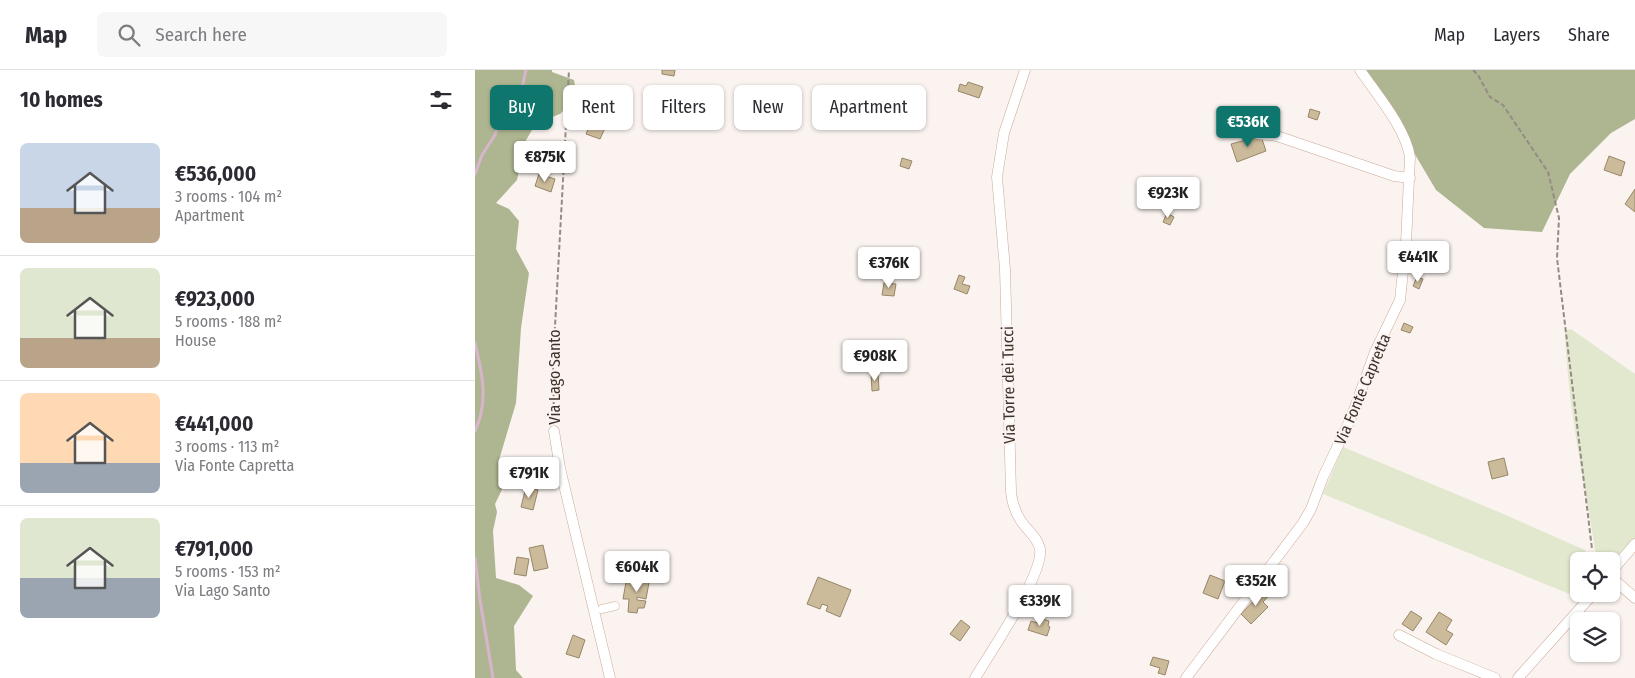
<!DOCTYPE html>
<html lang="en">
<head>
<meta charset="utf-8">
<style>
	:root { --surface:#fff; --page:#f7f7f7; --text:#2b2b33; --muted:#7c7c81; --line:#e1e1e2; --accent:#0f766e }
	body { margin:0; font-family:"Fira Sans Condensed",sans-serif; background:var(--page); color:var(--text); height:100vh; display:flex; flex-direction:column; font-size:19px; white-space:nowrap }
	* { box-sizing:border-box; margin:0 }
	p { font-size:16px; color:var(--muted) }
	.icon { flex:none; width:28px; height:28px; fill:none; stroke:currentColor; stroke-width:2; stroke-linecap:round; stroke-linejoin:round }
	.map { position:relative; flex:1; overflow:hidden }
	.drawer { display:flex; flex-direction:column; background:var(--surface); width:475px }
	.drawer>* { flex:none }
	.banner { position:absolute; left:15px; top:15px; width:475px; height:45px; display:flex; gap:10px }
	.controls { position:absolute; left:1095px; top:482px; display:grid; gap:10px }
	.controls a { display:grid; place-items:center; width:50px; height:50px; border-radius:8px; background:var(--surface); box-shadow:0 1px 4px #0004; font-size:25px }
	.price { position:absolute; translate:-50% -42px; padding:0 11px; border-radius:5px; background:#fff; color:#222; font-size:16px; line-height:32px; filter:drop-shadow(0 1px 2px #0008) }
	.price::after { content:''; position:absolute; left:50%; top:30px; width:15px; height:11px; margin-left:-8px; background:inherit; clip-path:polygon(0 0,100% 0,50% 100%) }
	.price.active { background:var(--accent); color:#fff }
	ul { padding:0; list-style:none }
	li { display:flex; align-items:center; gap:15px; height:125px; padding:0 20px }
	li+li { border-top:1px solid var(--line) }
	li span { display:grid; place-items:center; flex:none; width:140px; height:100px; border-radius:8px; color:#555 }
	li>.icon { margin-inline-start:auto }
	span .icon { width:60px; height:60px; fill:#fffc; stroke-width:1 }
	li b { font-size:21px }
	h2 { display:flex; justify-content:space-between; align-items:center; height:60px; padding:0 20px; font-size:21px }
	.pill { padding:0 18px; border-radius:8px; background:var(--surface); box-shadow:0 1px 4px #0004; font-size:18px; line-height:45px }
	.pill.active { background:var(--accent); color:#fff }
	header { display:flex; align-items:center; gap:30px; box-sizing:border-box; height:70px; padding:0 25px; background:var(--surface); border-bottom:1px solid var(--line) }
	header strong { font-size:24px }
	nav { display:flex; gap:28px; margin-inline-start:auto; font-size:18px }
	.search { width:350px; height:45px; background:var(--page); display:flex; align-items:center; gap:12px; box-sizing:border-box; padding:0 18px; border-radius:8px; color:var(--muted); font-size:19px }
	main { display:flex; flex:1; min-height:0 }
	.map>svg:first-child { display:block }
	.green { fill:#e2e8cd }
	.forest { fill:#aeb691 }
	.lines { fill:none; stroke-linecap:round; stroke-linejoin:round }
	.stream { stroke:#d9b5cc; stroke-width:3 }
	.building { fill:#ccbb9b; stroke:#978668 }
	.pedestrian-casing { stroke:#cba997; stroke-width:9 }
	.minor-casing { stroke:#cba997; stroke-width:11 }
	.path { stroke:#958b85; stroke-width:2; stroke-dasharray:5 2.5; stroke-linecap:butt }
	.pedestrian { stroke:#fff; stroke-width:8 }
	.minor { stroke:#fff; stroke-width:10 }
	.labels { text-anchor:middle; stroke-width:4; stroke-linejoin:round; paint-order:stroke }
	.street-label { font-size:16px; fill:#3f322a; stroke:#faf3ef }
</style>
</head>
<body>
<header>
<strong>Map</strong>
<div class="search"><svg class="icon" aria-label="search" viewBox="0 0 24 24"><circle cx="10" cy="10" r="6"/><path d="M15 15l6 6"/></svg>Search here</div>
<nav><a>Map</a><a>Layers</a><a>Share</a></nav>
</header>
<main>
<section class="drawer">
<h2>10 homes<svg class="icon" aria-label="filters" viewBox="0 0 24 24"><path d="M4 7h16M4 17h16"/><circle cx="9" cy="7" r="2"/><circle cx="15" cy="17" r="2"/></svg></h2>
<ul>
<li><span style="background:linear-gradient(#c9d6e8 65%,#b9a48a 0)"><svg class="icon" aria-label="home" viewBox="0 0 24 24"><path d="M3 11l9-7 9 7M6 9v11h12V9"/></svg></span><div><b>€536,000</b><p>3 rooms · 104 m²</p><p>Apartment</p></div></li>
<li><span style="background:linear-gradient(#dfe7d0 70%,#b9a48a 0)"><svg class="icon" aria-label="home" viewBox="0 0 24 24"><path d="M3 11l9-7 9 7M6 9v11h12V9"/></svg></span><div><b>€923,000</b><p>5 rooms · 188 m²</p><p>House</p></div></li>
<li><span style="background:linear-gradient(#ffd9b3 70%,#9aa5b1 0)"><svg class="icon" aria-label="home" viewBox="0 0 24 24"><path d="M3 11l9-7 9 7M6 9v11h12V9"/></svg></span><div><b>€441,000</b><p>3 rooms · 113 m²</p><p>Via Fonte Capretta</p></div></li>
<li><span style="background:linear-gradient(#dfe7d0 60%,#9aa5b1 0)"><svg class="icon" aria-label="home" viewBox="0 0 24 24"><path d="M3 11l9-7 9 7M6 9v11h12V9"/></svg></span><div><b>€791,000</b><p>5 rooms · 153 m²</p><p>Via Lago Santo</p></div></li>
</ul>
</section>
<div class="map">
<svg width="1160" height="608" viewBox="0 0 1160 608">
	<rect width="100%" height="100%" fill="#faf3ef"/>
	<g class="green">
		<path d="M1096,259L1160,304V468L1136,498V491H1122C1110,416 1093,339 1090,263L1092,260Z"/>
		<polygon points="868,377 1019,440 1110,480 1113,491 1104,491 1104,524 1109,524 1107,529 848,424"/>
	</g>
	<g class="forest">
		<polygon points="0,0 77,0 77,2 99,10 102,27 85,44 61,53 50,72 42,110 21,133 34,139 44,151 41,179 54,203 46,258 41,333 24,390 33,407 20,434 22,442 18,461 21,508 44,515 58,526 39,556 41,600 48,608 0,608"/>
		<polygon points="890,0 1160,0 1160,49 1136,63 1095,104 1067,162 1009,158 961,120"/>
	</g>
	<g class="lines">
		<g class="stream">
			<polyline points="0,104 7,85 20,65 25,50 48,14 51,0"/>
			<path d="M0,273C7,302 14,332 0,361"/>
			<polyline points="0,488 5,530 18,608"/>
		</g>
	</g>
	<g class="building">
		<polygon points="187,0 200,0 199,6 187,4"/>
		<polygon points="493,12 508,17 504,28 483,21 485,14 491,16"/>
		<polygon points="194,25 206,28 202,48 190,45"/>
		<polygon points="835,39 845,42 842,50 833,47"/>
		<polygon points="116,52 130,58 125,69 111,64"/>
		<polygon points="786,66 791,81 762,92 756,74"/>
		<polygon points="1134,86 1150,92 1146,106 1129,100"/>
		<polygon points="427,88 437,91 434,99 425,96"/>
		<polygon points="64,104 80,109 76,122 60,116"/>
		<polygon points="1160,119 1160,142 1150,134"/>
		<polygon points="692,143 699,147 695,155 688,152"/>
		<polygon points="484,205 490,207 487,214 495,216 492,224 479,219"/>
		<polygon points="942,207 948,209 944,219 938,216"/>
		<polygon points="409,213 421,214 419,226 407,225"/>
		<polygon points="929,253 938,257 935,263 926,260"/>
		<polygon points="403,302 404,320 397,321 396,303"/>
		<polygon points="1029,388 1033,405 1017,409 1013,392"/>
		<polygon points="51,417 63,420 58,440 46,437"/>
		<polygon points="68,475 73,498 59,501 54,478"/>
		<polygon points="42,487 54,489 51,506 39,504"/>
		<polygon points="161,505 175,507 171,529 162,527 162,530 171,531 169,538 163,538 162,543 153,542 154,529 148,529 151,512 159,513"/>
		<polygon points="735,505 750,511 743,529 728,523"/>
		<polygon points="343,507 376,520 365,547 351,541 353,536 347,534 345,539 332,534"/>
		<polygon points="791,518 796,523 788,532 793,537 776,554 766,544"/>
		<polygon points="936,541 947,548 938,561 927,554"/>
		<polygon points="964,542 977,550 971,560 978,564 971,575 951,562"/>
		<polygon points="564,548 574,551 573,556 575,557 572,566 553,560 556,551 563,553"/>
		<polygon points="486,550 495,557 485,571 475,564"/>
		<polygon points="98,565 110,570 104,588 91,584"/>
		<polygon points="678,587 694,591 690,605 683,603 685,598 675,595"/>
	</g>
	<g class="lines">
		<g class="pedestrian-casing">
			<polyline id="pedestrian" points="127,539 140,536"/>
		</g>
		<g class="minor-casing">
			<g id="minor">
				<polyline points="783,64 802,66 919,106 935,108"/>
				<polyline points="79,361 85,398 135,608"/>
				<polyline points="1136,502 1160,474"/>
				<polyline points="1136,507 1160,528"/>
				<polyline points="924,565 961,584 1020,608"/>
				<path d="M500,608C515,583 569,504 565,479C563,468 552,460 546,451C540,442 537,432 536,422L530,199L522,107L529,63L550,0"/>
				<path d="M711,608L828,453L836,439L848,407L876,348L900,282L925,230L931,173L935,87C930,57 902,25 885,0"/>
				<polyline points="1043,608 1118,524"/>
			</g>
		</g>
		<g class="path">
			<polyline points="998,0 1003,5 1015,27 1028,35 1073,102 1084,148 1082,188 1117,479"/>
			<polyline points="79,352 78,293 94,0"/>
		</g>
		<use href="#pedestrian" class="pedestrian"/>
		<use href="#minor" class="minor"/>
	</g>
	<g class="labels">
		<g class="street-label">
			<text transform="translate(79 307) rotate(-90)" y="6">Via Lago Santo</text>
			<text transform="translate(533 315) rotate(-91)" y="6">Via Torre dei Tucci</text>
			<text transform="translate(887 319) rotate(-67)" y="6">Via Fonte Capretta</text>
		</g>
	</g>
</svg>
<div class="controls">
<a><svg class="icon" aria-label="locate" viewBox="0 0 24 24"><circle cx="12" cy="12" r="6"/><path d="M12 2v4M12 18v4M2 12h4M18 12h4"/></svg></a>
<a><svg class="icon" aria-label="layers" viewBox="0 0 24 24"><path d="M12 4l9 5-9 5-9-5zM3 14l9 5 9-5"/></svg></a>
</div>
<b class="price active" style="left:773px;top:78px">€536K</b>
<b class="price" style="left:70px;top:113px">€875K</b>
<b class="price" style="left:693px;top:149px">€923K</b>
<b class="price" style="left:943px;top:213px">€441K</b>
<b class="price" style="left:414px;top:219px">€376K</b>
<b class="price" style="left:400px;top:312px">€908K</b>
<b class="price" style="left:54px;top:429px">€791K</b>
<b class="price" style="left:162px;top:523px">€604K</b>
<b class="price" style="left:781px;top:537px">€352K</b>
<b class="price" style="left:565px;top:557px">€339K</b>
<div class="banner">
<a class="pill active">Buy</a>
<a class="pill">Rent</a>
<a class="pill">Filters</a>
<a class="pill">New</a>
<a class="pill">Apartment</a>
</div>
</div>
</main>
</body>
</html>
